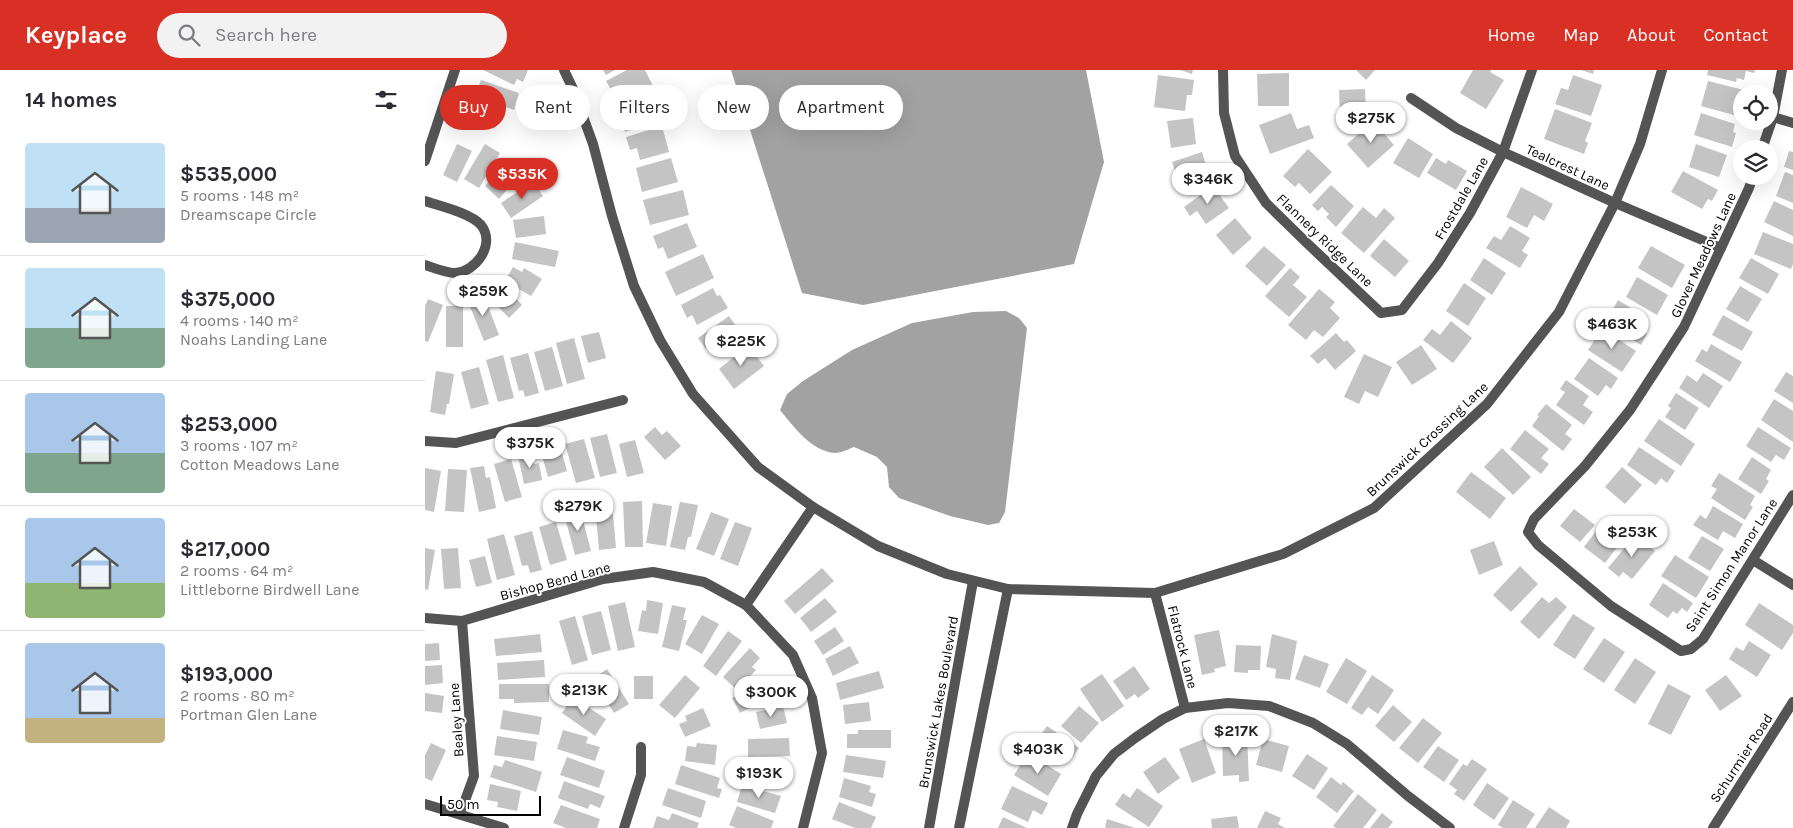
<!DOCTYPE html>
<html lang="en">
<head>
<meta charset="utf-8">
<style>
	:root { --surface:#fff; --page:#f2f2f3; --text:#2b2b33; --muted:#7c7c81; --line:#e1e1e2; --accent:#d93025 }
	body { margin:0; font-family:Karla,sans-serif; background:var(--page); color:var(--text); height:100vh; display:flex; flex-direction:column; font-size:19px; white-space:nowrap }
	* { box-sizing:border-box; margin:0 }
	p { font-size:16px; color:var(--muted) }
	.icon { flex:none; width:28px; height:28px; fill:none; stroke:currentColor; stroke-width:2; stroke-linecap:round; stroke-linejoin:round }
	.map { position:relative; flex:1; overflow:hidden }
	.drawer { display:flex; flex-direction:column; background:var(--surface); width:425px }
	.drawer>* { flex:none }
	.guide { position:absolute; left:15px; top:15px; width:475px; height:45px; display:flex; gap:10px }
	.tools { position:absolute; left:1308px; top:15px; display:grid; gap:10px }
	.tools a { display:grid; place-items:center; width:45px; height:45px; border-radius:50%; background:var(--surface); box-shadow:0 5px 20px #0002; font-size:25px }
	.scale { position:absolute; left:15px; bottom:12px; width:101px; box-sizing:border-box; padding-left:5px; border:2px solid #000; border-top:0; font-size:14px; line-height:18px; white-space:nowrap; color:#000; -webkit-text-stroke:4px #fff; paint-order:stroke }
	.price { position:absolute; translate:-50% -42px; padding:0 11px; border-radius:18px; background:#fff; color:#222; font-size:16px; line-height:32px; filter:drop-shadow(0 1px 2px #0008) }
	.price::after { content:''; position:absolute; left:50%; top:30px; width:15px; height:11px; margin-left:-8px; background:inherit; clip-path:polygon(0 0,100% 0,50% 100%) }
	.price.active { background:var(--accent); color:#fff }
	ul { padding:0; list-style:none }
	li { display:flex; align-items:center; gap:15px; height:125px; padding:0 25px }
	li+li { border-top:1px solid var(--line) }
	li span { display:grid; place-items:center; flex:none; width:140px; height:100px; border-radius:5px; color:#555 }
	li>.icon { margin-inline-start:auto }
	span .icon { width:60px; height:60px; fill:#fffc; stroke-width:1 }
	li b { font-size:21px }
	h2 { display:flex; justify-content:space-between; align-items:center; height:60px; padding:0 25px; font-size:21px }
	.tag { padding:0 18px; border-radius:22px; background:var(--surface); box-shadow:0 5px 20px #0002; font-size:18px; line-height:45px }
	.tag.active { background:var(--accent); color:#fff }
	header { display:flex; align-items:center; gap:30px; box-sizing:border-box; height:70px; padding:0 25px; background:var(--accent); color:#fff }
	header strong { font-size:24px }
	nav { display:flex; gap:28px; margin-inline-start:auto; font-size:18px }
	.search { width:350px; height:45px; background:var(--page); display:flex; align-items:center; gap:12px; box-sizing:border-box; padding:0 18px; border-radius:28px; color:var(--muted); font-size:19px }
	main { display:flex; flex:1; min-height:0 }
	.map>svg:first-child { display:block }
	.water { fill:#a2a2a2 }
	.building { fill:#c4c4c4 }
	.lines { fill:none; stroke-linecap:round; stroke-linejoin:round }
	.minor { stroke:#545454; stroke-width:10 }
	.labels { text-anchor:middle; stroke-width:4; stroke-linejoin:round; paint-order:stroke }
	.street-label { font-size:14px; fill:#000; stroke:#fff }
</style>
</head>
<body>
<header>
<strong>Keyplace</strong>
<div class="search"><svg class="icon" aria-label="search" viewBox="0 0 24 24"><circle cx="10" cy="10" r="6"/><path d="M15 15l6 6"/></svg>Search here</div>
<nav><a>Home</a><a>Map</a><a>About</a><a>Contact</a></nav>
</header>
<main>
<section class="drawer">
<h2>14 homes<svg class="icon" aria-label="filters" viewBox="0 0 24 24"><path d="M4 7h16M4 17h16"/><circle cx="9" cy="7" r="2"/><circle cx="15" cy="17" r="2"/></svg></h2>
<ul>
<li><span style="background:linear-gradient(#bfe0f5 65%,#9aa5b1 0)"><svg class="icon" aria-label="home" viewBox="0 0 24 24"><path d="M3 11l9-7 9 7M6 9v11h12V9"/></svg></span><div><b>$535,000</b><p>5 rooms · 148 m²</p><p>Dreamscape Circle</p></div></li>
<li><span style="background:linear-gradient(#bfe0f5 60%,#7fa58c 0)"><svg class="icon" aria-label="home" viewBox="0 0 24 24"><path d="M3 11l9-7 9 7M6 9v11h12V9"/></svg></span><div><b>$375,000</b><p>4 rooms · 140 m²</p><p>Noahs Landing Lane</p></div></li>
<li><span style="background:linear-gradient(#a9c7e8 60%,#7fa58c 0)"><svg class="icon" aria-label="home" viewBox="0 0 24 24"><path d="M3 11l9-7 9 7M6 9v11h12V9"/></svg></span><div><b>$253,000</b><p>3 rooms · 107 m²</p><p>Cotton Meadows Lane</p></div></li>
<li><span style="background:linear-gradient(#a9c7e8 65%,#8fb573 0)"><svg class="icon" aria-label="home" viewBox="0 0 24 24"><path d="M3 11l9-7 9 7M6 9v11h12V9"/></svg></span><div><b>$217,000</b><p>2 rooms · 64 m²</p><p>Littleborne Birdwell Lane</p></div></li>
<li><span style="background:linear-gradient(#a9c7e8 75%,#c2b280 0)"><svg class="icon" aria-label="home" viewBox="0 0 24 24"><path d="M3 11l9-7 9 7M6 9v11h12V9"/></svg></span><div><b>$193,000</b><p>2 rooms · 80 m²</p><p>Portman Glen Lane</p></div></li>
</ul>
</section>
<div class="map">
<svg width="1368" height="758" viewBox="0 0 1368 758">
	<rect width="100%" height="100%" fill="#fff"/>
	<g class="water">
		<polygon points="306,0 661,0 679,92 649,194 438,235 377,223"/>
		<path d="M581,241L594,248L602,258L580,442L574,453L563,455L525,446L474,428L464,417L462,397L452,387L429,377C424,379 416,383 410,383C386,381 370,358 355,340L362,324L378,311L427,280L487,253L548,242Z"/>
	</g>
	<g class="building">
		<polygon points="58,0 103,0 98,12 92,9 89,15"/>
		<polygon points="178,0 190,0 181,5"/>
		<polygon points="202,0 220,0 228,16 194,34 181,11"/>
		<polygon points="755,0 768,0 767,4"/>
		<polygon points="931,0 950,0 941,10"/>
		<polygon points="1048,0 1066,0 1065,2 1079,10 1061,39 1035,23"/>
		<polygon points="1156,0 1169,0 1168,4"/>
		<polygon points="1283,0 1330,0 1329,3 1321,1 1319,10 1312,8 1311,12 1282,5"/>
		<polygon points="864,3 864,36 833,36 832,4"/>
		<polygon points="733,5 769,10 767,25 762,25 760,41 729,37"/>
		<polygon points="1148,5 1177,15 1166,46 1130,34 1136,18 1143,20"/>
		<polygon points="56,10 94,23 89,40 50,26"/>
		<polygon points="1283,11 1323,21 1322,24 1316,24 1316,47 1276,36"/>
		<polygon points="940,19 941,44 915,45 914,20"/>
		<polygon points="231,25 239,49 200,62 192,38"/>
		<polygon points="49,33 76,43 70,58 44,48"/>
		<polygon points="1130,39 1167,53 1160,71 1163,73 1159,84 1119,69"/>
		<polygon points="866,43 872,59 884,55 889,68 845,84 834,55"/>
		<polygon points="1276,43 1310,54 1308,62 1311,63 1307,77 1269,65"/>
		<polygon points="768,48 771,74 746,78 742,51"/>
		<polygon points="948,51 969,75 943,98 922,74"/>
		<polygon points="237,56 244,82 215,90 212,78 205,80 201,67"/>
		<polygon points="983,68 1008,84 994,108 968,93"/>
		<polygon points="32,74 47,81 32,112 18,105"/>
		<polygon points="60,74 75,83 54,118 39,109"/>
		<polygon points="1271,74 1302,85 1294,107 1264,97"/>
		<polygon points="883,79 907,102 885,124 874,113 870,117 858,106"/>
		<polygon points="1364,81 1368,82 1368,100 1359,97"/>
		<polygon points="777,82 786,112 757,122 747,92"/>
		<polygon points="89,88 101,98 74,129 60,116 81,93 83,94"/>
		<polygon points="246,88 253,112 217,122 211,98"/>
		<polygon points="1011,88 1021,94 1023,90 1042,101 1031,120 1002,103"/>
		<polygon points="1258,101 1293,120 1287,131 1283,129 1277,139 1246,122"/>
		<polygon points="1360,102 1368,105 1368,133 1351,126"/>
		<polygon points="108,111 118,126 86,148 76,133"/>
		<polygon points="906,115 929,136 911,157 901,147 904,144 897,137 893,141 887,135"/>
		<polygon points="788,116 804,138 781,154 772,141 765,146 759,137"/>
		<polygon points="1096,117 1128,134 1119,151 1109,145 1102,158 1081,147"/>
		<polygon points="258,120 264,145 225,155 218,130"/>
		<polygon points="1349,131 1368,140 1368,166 1339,152"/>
		<polygon points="938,137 951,148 959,138 970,148 939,183 916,163"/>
		<polygon points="119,146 121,164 91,168 88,150"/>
		<polygon points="810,148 827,168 808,185 791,165"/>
		<polygon points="262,153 272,177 243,189 238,177 233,179 228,166"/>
		<polygon points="1085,156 1105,168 1097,181 1103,185 1095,198 1061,178 1069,166 1076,170"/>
		<polygon points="1338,162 1368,174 1368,194 1366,199 1329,184"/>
		<polygon points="959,169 984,191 970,207 945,186"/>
		<polygon points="90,172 134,181 130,197 87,189"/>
		<polygon points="839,176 861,195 842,216 820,196"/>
		<polygon points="1226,176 1260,195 1247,218 1213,198"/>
		<polygon points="278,184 289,208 251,226 240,202"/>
		<polygon points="1059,188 1081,203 1067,225 1045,210"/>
		<polygon points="1326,188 1354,204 1343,224 1314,208"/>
		<polygon points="88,197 97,202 99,198 117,209 106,226 80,211"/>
		<polygon points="865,198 875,207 868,215 882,227 864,247 840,226"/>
		<polygon points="1212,207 1243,225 1232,245 1201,227"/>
		<polygon points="1039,213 1061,228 1043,256 1021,241"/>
		<polygon points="78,215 97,235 84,248 65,228"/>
		<polygon points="1315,216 1337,229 1323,252 1301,239"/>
		<polygon points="288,218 292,226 295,225 303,238 272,255 267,245 262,248 256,235"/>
		<polygon points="894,219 910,232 905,238 915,248 898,267 889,260 881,270 863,255"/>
		<polygon points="58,223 74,265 59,271 42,229"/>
		<polygon points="3,229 18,235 3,272 0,271 0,236"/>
		<polygon points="1193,230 1222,248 1215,260 1222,264 1216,275 1185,256 1193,244 1187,241"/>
		<rect x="21" y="236" width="17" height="41"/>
		<polygon points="1298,245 1328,262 1317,281 1287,265"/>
		<polygon points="304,246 319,268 293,286 286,276 281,279 273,268"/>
		<polygon points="1026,251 1047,268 1028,293 998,270 1007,259 1015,265"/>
		<polygon points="1177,259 1211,281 1197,302 1163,280"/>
		<polygon points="174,262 181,288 163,293 156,266"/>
		<polygon points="911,263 919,272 922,270 931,281 910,300 900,288 893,294 885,286"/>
		<polygon points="149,268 160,309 142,314 131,273"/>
		<polygon points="1286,274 1317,292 1305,312 1270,291 1277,279 1282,282"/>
		<polygon points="996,275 1012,299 987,315 971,292"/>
		<polygon points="323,276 339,296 309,319 294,299"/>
		<polygon points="127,277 138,316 120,321 109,282"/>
		<polygon points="103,283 114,323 100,327 98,320 94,321 85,288"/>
		<polygon points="939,284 967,297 953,327 940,321 934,334 919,327"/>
		<polygon points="78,285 89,328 73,332 61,290"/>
		<polygon points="1164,288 1193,308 1186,319 1181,315 1173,326 1149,309"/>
		<polygon points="54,297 64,334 46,339 36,302"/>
		<polygon points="11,301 29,304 24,334 22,334 20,345 5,342"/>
		<polygon points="1361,302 1368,306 1368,333 1349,321"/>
		<polygon points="1278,303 1298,316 1284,338 1254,318 1262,305 1272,312"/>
		<polygon points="1141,310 1164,326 1158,335 1168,342 1159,355 1131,335 1140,322 1135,319"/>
		<polygon points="1251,323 1274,338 1260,360 1240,347 1246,338 1243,336"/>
		<polygon points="1349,329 1368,341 1368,372 1336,350"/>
		<polygon points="1121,334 1147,355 1140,364 1147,369 1138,381 1107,356 1114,346 1112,345"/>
		<polygon points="1234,349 1270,374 1256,396 1219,371"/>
		<polygon points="230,357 237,365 242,361 256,376 240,390 219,367"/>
		<polygon points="1333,357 1366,378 1359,390 1351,385 1346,392 1321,376"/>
		<polygon points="1100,360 1124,379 1116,388 1124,394 1116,404 1085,379"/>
		<polygon points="182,364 192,403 175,407 165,368"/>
		<polygon points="159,369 170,408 151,413 140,374"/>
		<polygon points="210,370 219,403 202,407 194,374"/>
		<polygon points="135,376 142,401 123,407 116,382"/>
		<polygon points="1214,377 1250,401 1242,413 1236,408 1231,415 1202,395"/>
		<polygon points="1077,378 1106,407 1088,425 1059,397"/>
		<polygon points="107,383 109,394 114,393 117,410 99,414 93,386"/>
		<polygon points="1327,387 1346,400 1341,409 1344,411 1336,424 1313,409"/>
		<polygon points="86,389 97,427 80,432 69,394"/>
		<polygon points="59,396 61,408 65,407 71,438 54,442 45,398"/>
		<polygon points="1197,397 1217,415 1200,434 1180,417"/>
		<polygon points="0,398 16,401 9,442 0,440"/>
		<polygon points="23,399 42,400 39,442 20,441"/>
		<polygon points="1046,402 1081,428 1065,449 1031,422"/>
		<polygon points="1294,403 1330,426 1325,435 1328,437 1320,450 1286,428 1292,419 1286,416"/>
		<polygon points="217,431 218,477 200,477 198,432"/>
		<polygon points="255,432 273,435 266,467 263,467 260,480 245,477"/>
		<polygon points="228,433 247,436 241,476 221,473"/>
		<polygon points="1288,436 1318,454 1310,468 1298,461 1293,470 1268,455 1275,445 1281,449"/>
		<polygon points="155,439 166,481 150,485 139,444"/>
		<polygon points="1149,439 1170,455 1155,472 1135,456"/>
		<polygon points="286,442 304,449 289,486 271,479"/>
		<polygon points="188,444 191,478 174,480 171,446"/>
		<polygon points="131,452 142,490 125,495 114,457"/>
		<polygon points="310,452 327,458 313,496 295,489"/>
		<polygon points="1175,456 1196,472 1180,493 1159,477"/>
		<polygon points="107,461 117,500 105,503 103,495 97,496 89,466"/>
		<polygon points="79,464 90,505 72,510 62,469"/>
		<polygon points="1210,465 1230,481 1207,509 1198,502 1194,507 1183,498"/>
		<polygon points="1277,466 1299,479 1285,501 1263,488"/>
		<polygon points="1069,471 1078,495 1054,505 1045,480"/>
		<polygon points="0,478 10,480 3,520 0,519"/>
		<polygon points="33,478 36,518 19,519 16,479"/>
		<polygon points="1250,485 1284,507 1271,528 1236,506"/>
		<polygon points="60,486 67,513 51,517 44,490"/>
		<polygon points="1095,496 1113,514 1086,542 1068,525"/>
		<polygon points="397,498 409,511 370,544 359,531"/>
		<polygon points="1238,513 1268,533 1262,542 1257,538 1252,544 1248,541 1243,548 1224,535"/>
		<polygon points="1117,527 1124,533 1131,527 1142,537 1114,569 1095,552"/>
		<polygon points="400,528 412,542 386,562 375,548"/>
		<polygon points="222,530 238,533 233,564 213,561 217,540 221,541"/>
		<polygon points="200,532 210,577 193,581 183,536"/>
		<polygon points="1334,533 1368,555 1368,563 1357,580 1320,555"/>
		<polygon points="247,535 261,538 258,550 262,550 254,581 237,577"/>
		<polygon points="176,541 186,580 167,585 157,546"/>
		<polygon points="1148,544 1170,558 1150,589 1128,575"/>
		<polygon points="277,545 294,554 277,584 260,574"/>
		<polygon points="150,546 163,590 147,595 134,551"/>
		<polygon points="410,557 419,571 398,585 389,571"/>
		<polygon points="794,560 801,596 789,599 790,602 777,605 769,565"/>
		<polygon points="303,561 317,571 291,606 278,596"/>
		<polygon points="115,564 117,582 71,586 69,569"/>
		<polygon points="847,564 872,571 865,610 850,608 851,599 841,597"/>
		<polygon points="1179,568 1200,582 1179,613 1158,599"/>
		<polygon points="1324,571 1346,585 1332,607 1304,589 1311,577 1318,581"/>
		<polygon points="14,573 15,590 0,591 0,574"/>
		<polygon points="811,575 836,576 835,600 823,600 823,603 809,602"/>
		<polygon points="425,576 434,593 408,606 400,589"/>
		<polygon points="325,578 335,588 327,597 331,600 312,620 298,607"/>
		<polygon points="879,585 904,594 895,618 870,609"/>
		<polygon points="921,588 942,601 922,634 901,622"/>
		<polygon points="1210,588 1231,602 1210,634 1189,620"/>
		<polygon points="119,590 120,607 73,610 72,593"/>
		<polygon points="17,595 18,613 0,615 0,596"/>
		<polygon points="709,596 725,619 713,628 710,624 701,630 688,611"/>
		<polygon points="182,599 204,634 189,643 168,609"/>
		<polygon points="454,601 459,618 415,630 411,613"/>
		<polygon points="677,604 699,636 677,652 655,619"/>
		<polygon points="260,605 275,618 250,648 234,635"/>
		<polygon points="947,605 969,620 953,644 943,637 937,645 926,638"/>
		<polygon points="1301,605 1317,626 1295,641 1280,620"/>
		<rect x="209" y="606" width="19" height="23"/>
		<polygon points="344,608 352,624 315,643 307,628"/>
		<polygon points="74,614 124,614 124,632 89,633 89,629 74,629"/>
		<polygon points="1243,614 1266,626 1246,665 1223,654"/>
		<polygon points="0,623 19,626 17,643 0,641"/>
		<polygon points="148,627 181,649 170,666 137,643"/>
		<polygon points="444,632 446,651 420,654 418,635"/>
		<polygon points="968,635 987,652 969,672 950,656"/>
		<polygon points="358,636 362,653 335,659 331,642"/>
		<polygon points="654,636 674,653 656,673 636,656"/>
		<polygon points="278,638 286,656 260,667 254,654 262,651 260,646"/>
		<polygon points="78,640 117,647 114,665 75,659"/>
		<polygon points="998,648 1017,663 993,693 974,678"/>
		<polygon points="622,656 654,678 646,689 639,684 633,694 607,677"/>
		<polygon points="138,660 163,667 161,673 175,677 170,691 132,679"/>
		<polygon points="433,660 466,660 466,678 422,678 422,664 433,664"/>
		<polygon points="822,665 824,711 814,712 814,705 798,706 797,666"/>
		<polygon points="72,666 112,672 109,691 69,685"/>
		<polygon points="364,668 365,686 323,687 323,669"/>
		<polygon points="779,669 791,703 767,713 754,679"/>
		<polygon points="838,669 864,676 857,702 831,695"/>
		<polygon points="6,673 21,680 7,711 0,708 0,685"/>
		<polygon points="272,673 292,675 290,695 260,691 262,676 271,677"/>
		<polygon points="1013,676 1034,690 1019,712 998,697"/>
		<polygon points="603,683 636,704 623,726 589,705"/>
		<polygon points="882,684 903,698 889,720 867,706"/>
		<polygon points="421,685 461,691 458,708 418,702"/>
		<polygon points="142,687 180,701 174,718 135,705"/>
		<polygon points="740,687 755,708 733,724 718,702"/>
		<polygon points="1047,689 1062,699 1039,731 1029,724 1032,720 1024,714 1038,694 1042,696"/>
		<polygon points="80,690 117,702 111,722 65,707 69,695 77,697"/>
		<polygon points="334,693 361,698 358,715 331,710"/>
		<polygon points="256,695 295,708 292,718 297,719 294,728 250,714"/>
		<polygon points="906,707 916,715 918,712 929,721 912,743 891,727"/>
		<polygon points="419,708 446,716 444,722 451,724 447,737 414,727"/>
		<polygon points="139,711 180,726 175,738 165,734 163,739 133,728"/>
		<polygon points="1062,713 1084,728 1069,750 1048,735"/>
		<polygon points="65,714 96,721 92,741 72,737 73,732 62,730"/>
		<polygon points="317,715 356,726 350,743 312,732"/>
		<polygon points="587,716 623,733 617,745 608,740 603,752 576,739"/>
		<polygon points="243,718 281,731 276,748 237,735"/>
		<polygon points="712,718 738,736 724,757 690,735 698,723 705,728"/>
		<polygon points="933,724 952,740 938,758 911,758 908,756"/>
		<polygon points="1088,730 1110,744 1101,758 1078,758 1073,755"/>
		<polygon points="414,732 451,747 446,758 430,758 407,749"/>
		<polygon points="136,735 175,749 172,758 141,758 128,753"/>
		<polygon points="312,736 349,751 346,758 311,758 304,755"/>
		<polygon points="1124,737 1145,751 1141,758 1110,758"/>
		<polygon points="840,741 856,748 853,754 860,758 832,758"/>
		<polygon points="247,743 274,753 272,758 228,758 232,746 244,750"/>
		<polygon points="957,743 968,752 963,758 945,758"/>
		<polygon points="812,746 814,758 787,758 786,749"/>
		<polygon points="578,747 602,758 573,758"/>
		<polygon points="682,749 710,758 680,758"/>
	</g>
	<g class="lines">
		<g class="minor">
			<polyline points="139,0 148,19 168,74 187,146 209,216 235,270 268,324 333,397 388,437 453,476 522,504 583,519 730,523 858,484 949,438 1062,334 1134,242 1190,133 1215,74 1237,0"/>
			<polyline points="798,0 799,43 810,86 841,133 884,175 956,243 977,240 1013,193 1045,143 1078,82 1107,0"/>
			<polyline points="986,28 1031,58 1078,82 1190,133 1296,178"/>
			<polyline points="1348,47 1368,53"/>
			<polyline points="1337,79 1348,47 1357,0"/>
			<polyline points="0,91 30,0"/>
			<polyline points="1328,106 1324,118 1259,257 1205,340 1160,396 1109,449 1103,462 1113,475 1186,536 1256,581 1266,579 1278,569 1368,425"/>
			<path d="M0,131C15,136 46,143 56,155C71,174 51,202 30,203C21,203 9,198 0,195"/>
			<polyline points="0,371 31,373 198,330"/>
			<polyline points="1328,490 1368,515"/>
			<polyline points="730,523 760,638"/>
			<polyline points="321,535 388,437"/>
			<polyline points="0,548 37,551 178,509 228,502 279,512 321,535 368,585 387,628 397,683 378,758"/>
			<polyline points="0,734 79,758"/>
			<polyline points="35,744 49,706 37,551"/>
			<polyline points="199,758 216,705 216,677"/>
			<polyline points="504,758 548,511"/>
			<polyline points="534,758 583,519"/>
			<polyline points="647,758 652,744 671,706 689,684 710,668 738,649 760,638 803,633 844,636 888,653 922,674 983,726 1025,758"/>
			<polyline points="1288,758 1368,632"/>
		</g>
	</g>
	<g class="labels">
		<g class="street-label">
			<text transform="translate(1143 97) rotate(25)" y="5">Tealcrest Lane</text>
			<text transform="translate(1036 128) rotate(-60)" y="5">Frostdale Lane</text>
			<text transform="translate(900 170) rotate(44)" y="5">Flannery Ridge Lane</text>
			<text transform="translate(1278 185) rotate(-65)" y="5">Glover Meadows Lane</text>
			<text transform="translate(1002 369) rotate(-43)" y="5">Brunswick Crossing Lane</text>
			<text transform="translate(1306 495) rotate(-57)" y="5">Saint Simon Manor Lane</text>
			<text transform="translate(130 511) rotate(-15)" y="5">Bishop Bend Lane</text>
			<text transform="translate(758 577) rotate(76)" y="5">Flatrock Lane</text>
			<text transform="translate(513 632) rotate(-80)" y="5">Brunswick Lakes Boulevard</text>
			<text transform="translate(31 650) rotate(-94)" y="5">Bealey Lane</text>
			<text transform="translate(1316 688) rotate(-57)" y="5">Schurmier Road</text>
		</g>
	</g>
</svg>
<div class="tools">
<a><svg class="icon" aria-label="locate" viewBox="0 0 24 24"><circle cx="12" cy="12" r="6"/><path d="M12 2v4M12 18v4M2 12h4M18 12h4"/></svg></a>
<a><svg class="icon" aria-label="layers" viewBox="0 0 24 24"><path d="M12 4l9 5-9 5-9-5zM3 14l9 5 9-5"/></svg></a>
</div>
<div class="scale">50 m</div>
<b class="price" style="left:946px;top:74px">$275K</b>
<b class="price active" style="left:97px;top:130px">$535K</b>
<b class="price" style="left:783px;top:135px">$346K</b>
<b class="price" style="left:58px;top:247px">$259K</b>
<b class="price" style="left:1187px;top:280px">$463K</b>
<b class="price" style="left:316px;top:297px">$225K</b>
<b class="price" style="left:105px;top:399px">$375K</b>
<b class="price" style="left:153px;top:462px">$279K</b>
<b class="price" style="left:1207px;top:488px">$253K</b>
<b class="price" style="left:159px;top:646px">$213K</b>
<b class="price" style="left:346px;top:648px">$300K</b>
<b class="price" style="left:811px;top:687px">$217K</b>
<b class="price" style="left:613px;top:705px">$403K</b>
<b class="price" style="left:334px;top:729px">$193K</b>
<div class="guide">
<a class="tag active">Buy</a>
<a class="tag">Rent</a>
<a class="tag">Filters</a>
<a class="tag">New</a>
<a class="tag">Apartment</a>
</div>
</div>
</main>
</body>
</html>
